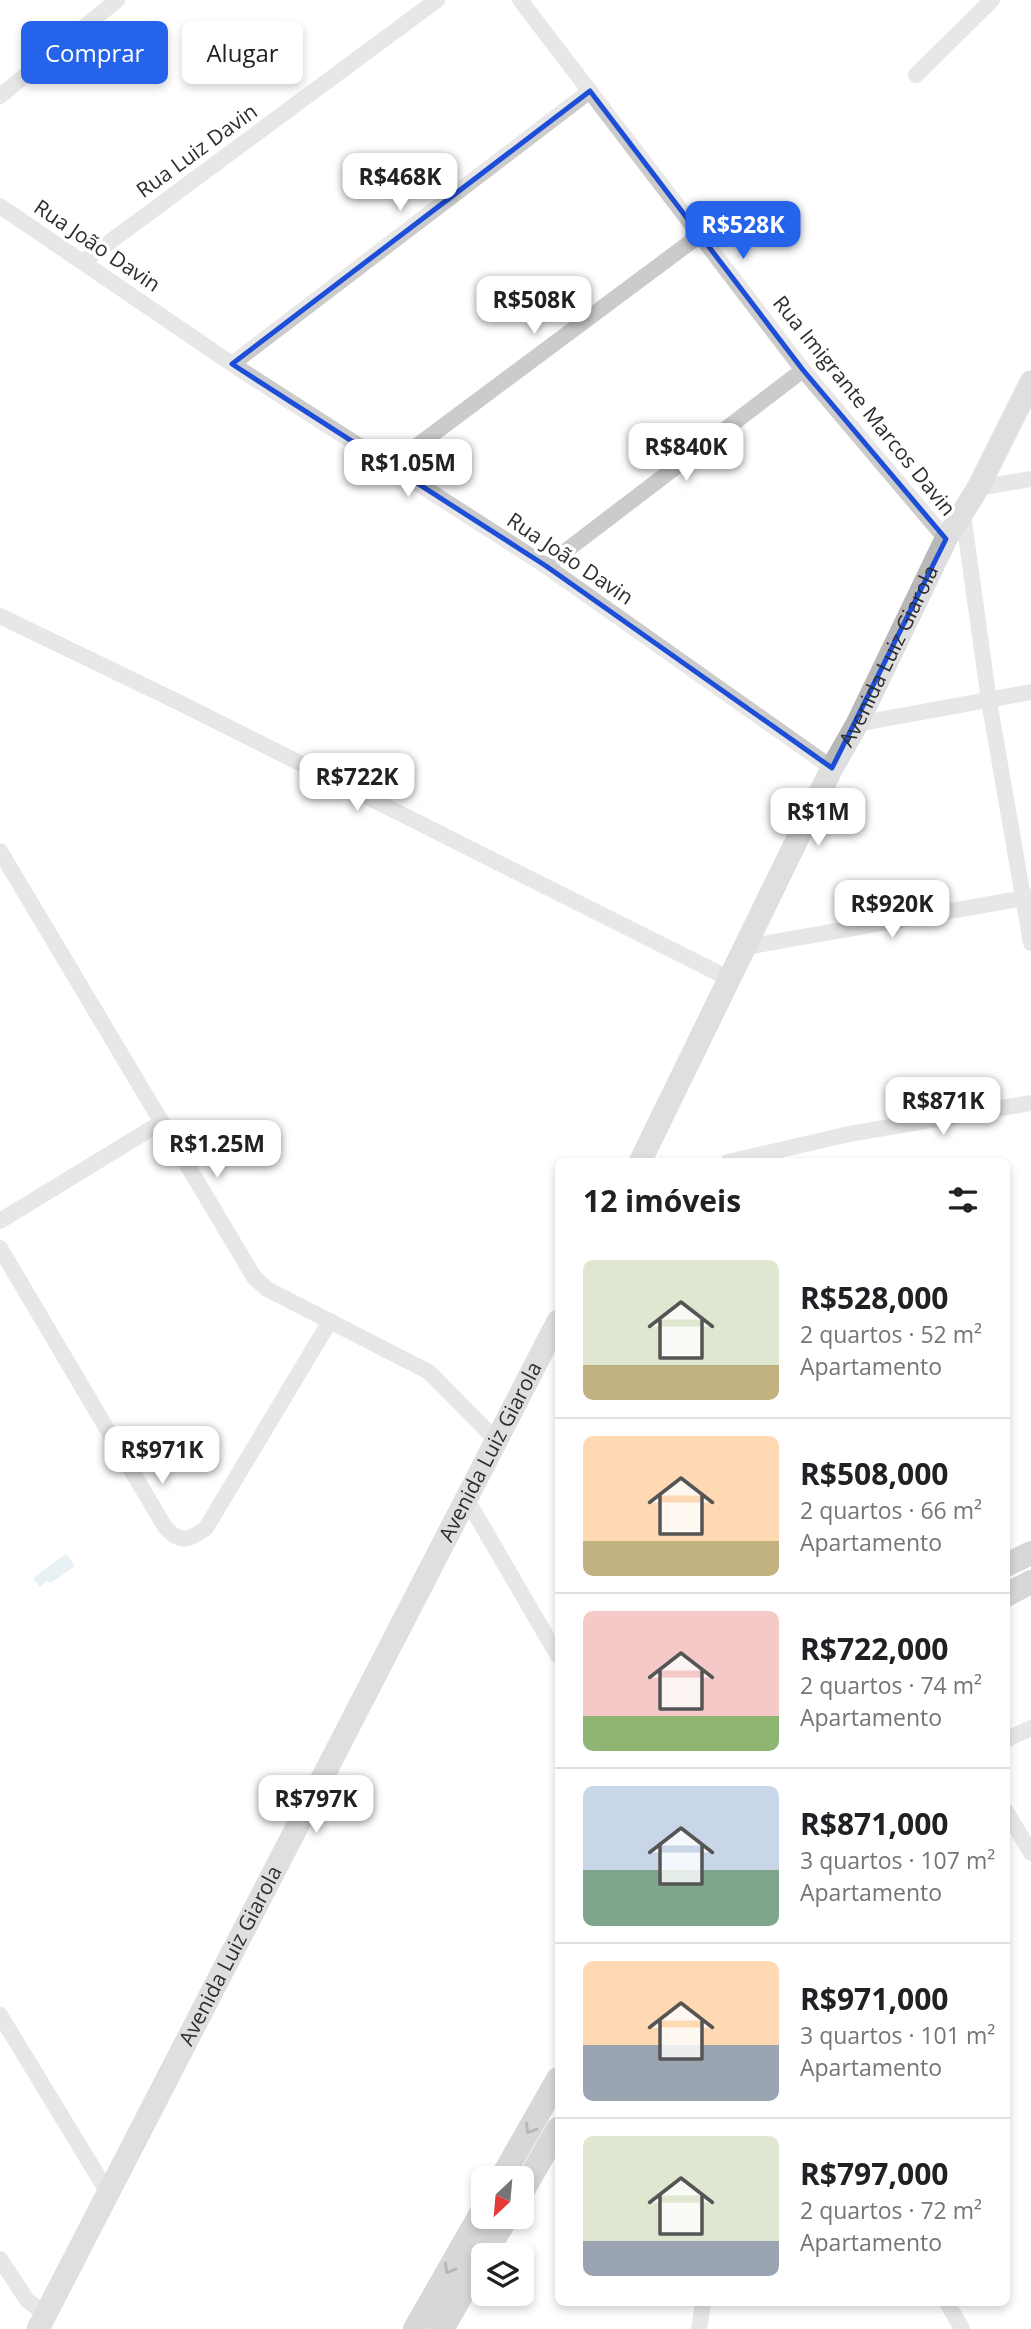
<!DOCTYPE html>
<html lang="pt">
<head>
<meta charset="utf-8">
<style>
	:root { --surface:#fff; --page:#f6f6f6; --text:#202124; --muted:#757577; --line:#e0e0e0; --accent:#2563eb }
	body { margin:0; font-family:"Open Sans",sans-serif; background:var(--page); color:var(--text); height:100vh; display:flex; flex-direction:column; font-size:26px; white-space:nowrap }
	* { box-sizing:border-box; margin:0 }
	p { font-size:23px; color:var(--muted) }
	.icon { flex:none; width:38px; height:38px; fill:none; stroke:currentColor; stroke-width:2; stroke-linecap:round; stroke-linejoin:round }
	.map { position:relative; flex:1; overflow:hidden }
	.drawer { position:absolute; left:555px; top:1158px; width:455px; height:1148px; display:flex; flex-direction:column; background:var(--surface); border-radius:10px; box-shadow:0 4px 10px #0003 }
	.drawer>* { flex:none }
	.top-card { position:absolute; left:21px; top:21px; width:429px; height:63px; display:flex; gap:14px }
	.needle { width:46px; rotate:206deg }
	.controls { position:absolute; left:471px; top:2166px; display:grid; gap:14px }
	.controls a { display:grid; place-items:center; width:63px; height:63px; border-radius:10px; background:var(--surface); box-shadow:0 4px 10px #0003; font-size:35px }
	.price { position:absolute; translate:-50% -60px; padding:0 16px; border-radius:14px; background:#fff; color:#222; font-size:23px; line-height:46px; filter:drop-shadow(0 2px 4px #0008) }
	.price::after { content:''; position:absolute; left:50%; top:42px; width:21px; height:16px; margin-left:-10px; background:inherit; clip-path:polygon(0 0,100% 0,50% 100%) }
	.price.selected { background:var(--accent); color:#fff }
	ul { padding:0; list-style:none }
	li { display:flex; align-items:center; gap:21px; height:175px; padding:0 28px }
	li+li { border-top:2px solid var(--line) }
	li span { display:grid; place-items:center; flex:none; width:196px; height:140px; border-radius:10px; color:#555 }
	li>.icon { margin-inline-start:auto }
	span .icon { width:84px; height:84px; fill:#fffc; stroke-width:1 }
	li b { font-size:30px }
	h2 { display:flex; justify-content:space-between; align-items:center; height:84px; padding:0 28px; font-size:30px }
	.pill { padding:0 24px; border-radius:10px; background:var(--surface); box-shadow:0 4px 10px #0003; font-size:24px; line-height:63px }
	.pill.selected { background:var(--accent); color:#fff }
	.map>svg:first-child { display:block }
	.water { fill:#cce1e7 }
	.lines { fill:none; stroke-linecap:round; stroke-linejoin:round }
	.street { stroke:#cbcbcb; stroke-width:16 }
	.secondary { stroke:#b8b8b8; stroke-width:23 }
	.primary { stroke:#a6a6a6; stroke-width:24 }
	.oneway { stroke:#5e5e5e }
	.marked { fill:none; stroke:#1d4ed8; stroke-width:5; stroke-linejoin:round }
	.labels { text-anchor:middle; stroke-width:7; stroke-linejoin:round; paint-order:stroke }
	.street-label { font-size:21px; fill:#2e2e2e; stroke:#fff }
</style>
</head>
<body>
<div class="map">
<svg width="1031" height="2329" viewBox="0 0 1031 2329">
	<rect width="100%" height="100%" fill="#fff"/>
	<polygon class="water" points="66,1554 75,1566 51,1583 47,1581 40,1587 33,1578"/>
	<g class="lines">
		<g class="street">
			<polyline points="520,0 803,370 946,539"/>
			<polyline points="916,75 992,0"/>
			<polyline points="0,96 117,0"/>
			<polyline points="0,206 232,364 546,566 832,768"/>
			<polyline points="84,261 437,0"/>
			<polyline points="232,364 590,91"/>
			<polyline points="390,466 700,235"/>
			<polyline points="978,488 1031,479"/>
			<polyline points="963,514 989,701 1031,943"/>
			<polyline points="546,566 803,370"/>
			<polyline points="0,616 180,703 730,979"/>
			<polyline points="857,724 1031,692"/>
			<polyline points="0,851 254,1277 267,1289 429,1372 496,1440"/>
			<polyline points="746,947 1030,897"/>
			<polyline points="728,1162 849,1134 1031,1103"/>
			<polyline points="0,1221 162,1122"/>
			<path d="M0,1248L165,1527C180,1544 189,1541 206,1528L330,1321"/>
			<polyline points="466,1498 558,1656"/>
			<polyline points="1006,1740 1031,1728"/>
			<polyline points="1006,1811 1031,1853"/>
			<polyline points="0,2015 107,2191"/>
			<polyline points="0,2259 27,2300 46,2315"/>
			<polyline points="947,2303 962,2329"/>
			<polyline points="699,2329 703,2303"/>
		</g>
		<g class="secondary">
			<path id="s1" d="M640,1162L832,768L857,724L946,539L978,488L1031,382"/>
			<path id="s2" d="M38,2329L558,1321"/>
		</g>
		<g class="primary">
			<polyline points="1006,1565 1031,1553"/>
			<polyline points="1006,1595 1031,1582"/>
			<polyline points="501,2179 558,2079"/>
			<polyline points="522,2192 558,2129"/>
			<polyline points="484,2256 507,2217"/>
			<polyline points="415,2329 483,2210"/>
			<polyline points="442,2329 483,2258"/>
		</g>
	</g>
	<defs><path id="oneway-chevron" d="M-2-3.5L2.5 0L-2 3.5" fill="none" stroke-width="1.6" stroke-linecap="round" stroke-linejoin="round" transform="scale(1.75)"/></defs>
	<g class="oneway">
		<use href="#oneway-chevron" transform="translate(530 2129) rotate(120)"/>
		<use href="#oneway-chevron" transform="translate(449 2269) rotate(120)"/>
	</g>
	<path d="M0 0H1031V2329H0ZM590,91L803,370L946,539L832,768L546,566L232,364Z" fill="#fff" fill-opacity=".55" fill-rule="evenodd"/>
	<path class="marked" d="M590,91L803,370L946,539L832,768L546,566L232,364Z"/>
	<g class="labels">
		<g class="street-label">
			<text transform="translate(197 151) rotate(-36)" y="7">Rua Luiz Davin</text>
			<text transform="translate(97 246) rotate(34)" y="7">Rua João Davin</text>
			<text transform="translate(864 406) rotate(51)" y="7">Rua Imigrante Marcos Davin</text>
			<text transform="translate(570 559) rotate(34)" y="7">Rua João Davin</text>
			<text dy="7" stroke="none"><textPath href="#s1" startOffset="564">Avenida Luiz Giarola</textPath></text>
			<text dy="7" stroke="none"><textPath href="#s2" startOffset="987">Avenida Luiz Giarola</textPath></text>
			<text dy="7" stroke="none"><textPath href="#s2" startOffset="420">Avenida Luiz Giarola</textPath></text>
		</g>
	</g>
</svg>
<div class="controls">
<a><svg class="needle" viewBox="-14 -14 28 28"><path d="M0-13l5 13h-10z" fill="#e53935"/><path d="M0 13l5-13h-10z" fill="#757577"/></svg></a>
<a><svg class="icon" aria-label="layers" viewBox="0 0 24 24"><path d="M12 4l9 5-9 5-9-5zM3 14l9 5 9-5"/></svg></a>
</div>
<b class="price" style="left:400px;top:213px">R$468K</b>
<b class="price selected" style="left:743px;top:261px">R$528K</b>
<b class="price" style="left:534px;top:336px">R$508K</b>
<b class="price" style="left:686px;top:483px">R$840K</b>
<b class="price" style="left:408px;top:499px">R$1.05M</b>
<b class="price" style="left:357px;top:813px">R$722K</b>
<b class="price" style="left:818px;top:848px">R$1M</b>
<b class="price" style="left:892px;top:940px">R$920K</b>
<b class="price" style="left:943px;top:1137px">R$871K</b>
<b class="price" style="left:217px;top:1180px">R$1.25M</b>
<b class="price" style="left:162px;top:1486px">R$971K</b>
<b class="price" style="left:316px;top:1835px">R$797K</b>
<div class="top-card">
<a class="pill selected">Comprar</a>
<a class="pill">Alugar</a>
</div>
<section class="drawer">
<h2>12 imóveis<svg class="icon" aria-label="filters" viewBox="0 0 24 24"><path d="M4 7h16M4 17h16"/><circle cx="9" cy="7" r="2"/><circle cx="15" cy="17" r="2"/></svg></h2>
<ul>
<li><span style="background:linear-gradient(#dfe7d0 75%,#c2b280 0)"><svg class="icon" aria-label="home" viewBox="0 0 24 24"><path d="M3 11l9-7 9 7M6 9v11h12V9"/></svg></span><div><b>R$528,000</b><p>2 quartos · 52 m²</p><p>Apartamento</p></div></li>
<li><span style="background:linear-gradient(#ffd9b3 75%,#c2b280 0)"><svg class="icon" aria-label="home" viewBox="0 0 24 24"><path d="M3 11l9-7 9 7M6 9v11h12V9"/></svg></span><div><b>R$508,000</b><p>2 quartos · 66 m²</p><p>Apartamento</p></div></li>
<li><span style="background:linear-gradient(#f6c9c9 75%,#8fb573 0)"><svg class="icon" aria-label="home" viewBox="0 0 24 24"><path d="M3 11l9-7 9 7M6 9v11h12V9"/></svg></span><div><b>R$722,000</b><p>2 quartos · 74 m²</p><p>Apartamento</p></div></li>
<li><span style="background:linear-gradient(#c9d6e8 60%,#7fa58c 0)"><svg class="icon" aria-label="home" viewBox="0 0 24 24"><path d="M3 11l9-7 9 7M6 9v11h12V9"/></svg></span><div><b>R$871,000</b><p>3 quartos · 107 m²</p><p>Apartamento</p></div></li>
<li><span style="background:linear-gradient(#ffd9b3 60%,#9aa5b1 0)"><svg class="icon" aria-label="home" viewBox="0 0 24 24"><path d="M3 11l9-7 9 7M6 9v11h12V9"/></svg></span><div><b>R$971,000</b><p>3 quartos · 101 m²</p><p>Apartamento</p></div></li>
<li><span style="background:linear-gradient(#dfe7d0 75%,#9aa5b1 0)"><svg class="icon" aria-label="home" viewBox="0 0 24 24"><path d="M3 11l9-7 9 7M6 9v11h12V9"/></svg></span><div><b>R$797,000</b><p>2 quartos · 72 m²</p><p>Apartamento</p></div></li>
</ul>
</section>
</div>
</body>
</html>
